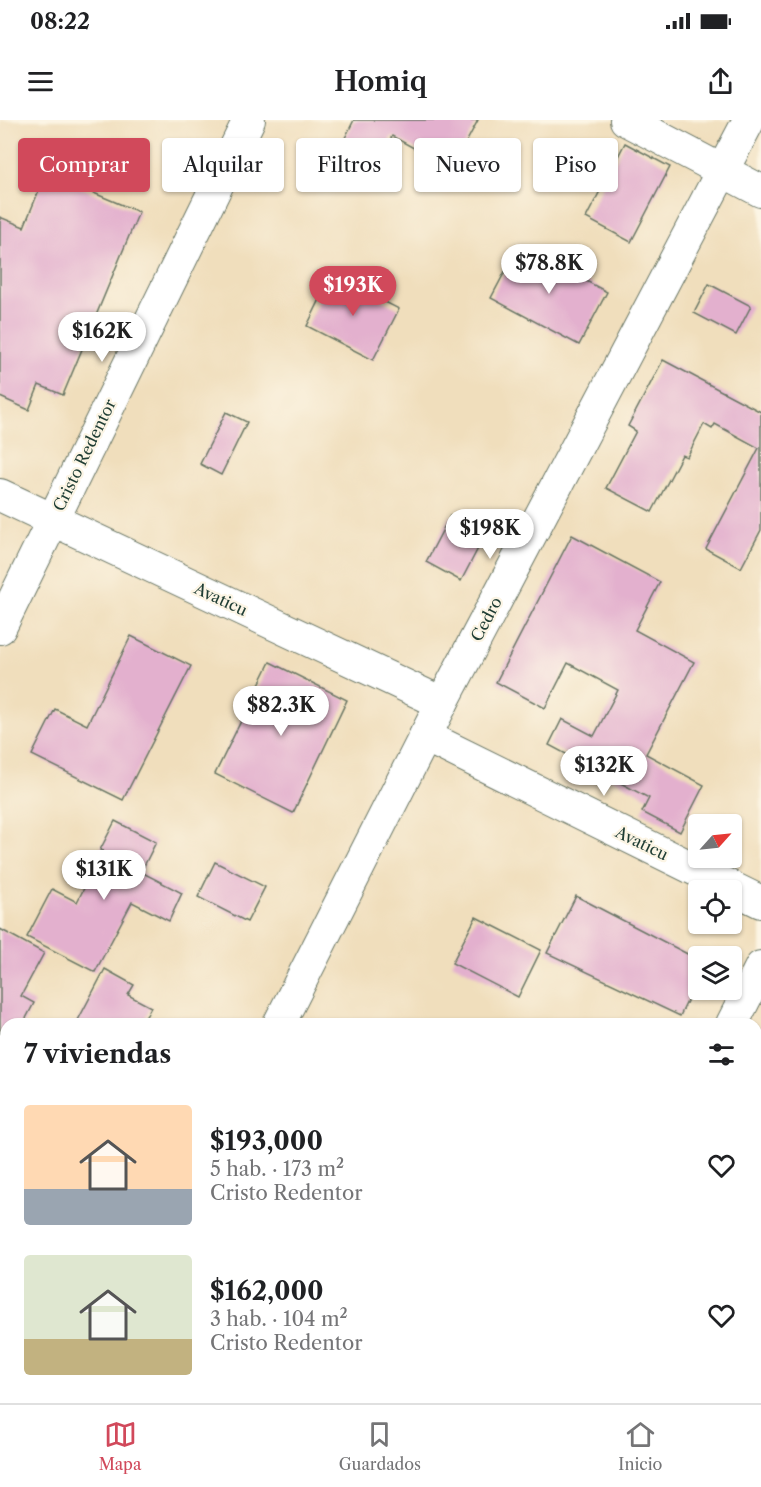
<!DOCTYPE html>
<html lang="es">
<head>
<meta charset="utf-8">
<style>
	:root { --surface:#fff; --page:#f2f2f2; --text:#202124; --muted:#757577; --line:#e0e0e0; --accent:#d1495b }
	body { margin:0; font-family:"Libre Caslon Text",serif; background:var(--page); color:var(--text); height:100vh; display:flex; flex-direction:column; font-size:22px; white-space:nowrap }
	* { box-sizing:border-box; margin:0 }
	p { font-size:20px; color:var(--muted) }
	.icon { flex:none; width:33px; height:33px; fill:none; stroke:currentColor; stroke-width:2; stroke-linecap:round; stroke-linejoin:round }
	.map { position:relative; flex:1; overflow:hidden }
	.sheet { position:absolute; left:0px; top:898px; width:762px; height:386px; display:flex; flex-direction:column; background:var(--surface); border-radius:18px 18px 0 0; box-shadow:0 2px 4px #0004 }
	.sheet>* { flex:none }
	.top-card { position:absolute; left:18px; top:18px; width:726px; height:54px; display:flex; gap:12px }
	.needle { width:39px; rotate:63deg }
	.buttons { position:absolute; left:688px; top:694px; display:grid; gap:12px }
	.buttons a { display:grid; place-items:center; width:54px; height:54px; border-radius:6px; background:var(--surface); box-shadow:0 2px 4px #0004; font-size:30px }
	.price { position:absolute; translate:-50% -51px; padding:0 14px; border-radius:21px; background:#fff; color:#222; font-size:20px; line-height:39px; filter:drop-shadow(0 2px 3px #0008) }
	.price::after { content:''; position:absolute; left:50%; top:36px; width:18px; height:14px; margin-left:-9px; background:inherit; clip-path:polygon(0 0,100% 0,50% 100%) }
	.price.active { background:var(--accent); color:#fff }
	ul { padding:0; list-style:none }
	li { display:flex; align-items:center; gap:18px; height:150px; padding:0 24px }
	li span { display:grid; place-items:center; flex:none; width:168px; height:120px; border-radius:6px; color:#555 }
	li>.icon { margin-inline-start:auto }
	span .icon { width:72px; height:72px; fill:#fffc; stroke-width:1 }
	li b { font-size:26px }
	h2 { display:flex; justify-content:space-between; align-items:center; height:72px; padding:0 24px; font-size:26px }
	.chip { padding:0 21px; border-radius:6px; background:var(--surface); box-shadow:0 2px 4px #0004; font-size:21px; line-height:54px }
	.chip.active { background:var(--accent); color:#fff }
	.status { display:flex; justify-content:space-between; align-items:center; height:42px; padding:0 30px; background:var(--surface); direction:ltr }
	.status svg { height:16px; fill:currentColor }
	header { display:flex; justify-content:space-between; align-items:center; height:78px; padding:0 24px; background:var(--surface); font-size:27px; font-weight:600 }
	.tabs { display:flex; justify-content:space-around; align-items:center; height:84px; border-top:2px solid var(--line); background:var(--surface); font-size:16px; color:var(--muted) }
	.tabs a { display:grid; justify-items:center; gap:3px }
	.tabs .active { color:var(--accent) }
	.map>svg:first-child { display:block }
	.building { fill:#e3b0ce }
	.lines { fill:none; stroke-linecap:round; stroke-linejoin:round }
	.minor-casing { stroke:#687564; stroke-width:34 }
	.minor { stroke:#fff; stroke-width:32 }
	.labels { text-anchor:middle; stroke-width:4.5; stroke-linejoin:round; paint-order:stroke }
	.street-label { font-size:16px; fill:#1f3d34; stroke:#fcf5e5 }
</style>
</head>
<body>
<div class="status"><b>08:22</b><svg viewBox="0 0 49 12"><path d="M0 12V9h3v3zM5 12V6h3v6zM10 12V3h3v9zM15 12V0h3v12zM26 1h20v11H26zM47 4h2v5h-2z"/></svg></div>
<header><svg class="icon" aria-label="menu" viewBox="0 0 24 24"><path d="M4 6h16M4 12h16M4 18h16"/></svg>Homiq<svg class="icon" aria-label="share" viewBox="0 0 24 24"><path d="M12 15V3M7 8l5-5 5 5M5 13v7h14v-7"/></svg></header>
<div class="map">
<svg width="761" height="1283" viewBox="0 0 761 1283">
	<rect width="100%" height="100%" fill="#fcf5e5"/>
	<filter id="ink" filterUnits="userSpaceOnUse"><feTurbulence type="fractalNoise" baseFrequency=".0167" numOctaves="2"/><feDisplacementMap in="SourceGraphic" scale="12" xChannelSelector="R" yChannelSelector="G"/><feConvolveMatrix kernelMatrix="1 2 1 2 8 2 1 2 1" color-interpolation-filters="sRGB"/></filter>
	<filter id="wash" filterUnits="userSpaceOnUse"><feTurbulence type="fractalNoise" baseFrequency=".008" numOctaves="4" result="noise"/><feDisplacementMap in="SourceGraphic" scale="24" xChannelSelector="R" yChannelSelector="G"/><feGaussianBlur stdDeviation="1.35" result="paint"/><feColorMatrix in="noise" values="0 0 0 0 0 0 0 0 0 0 0 0 0 0 0 0 0 1.4 0 .05"/><feComposite in="paint" operator="in"/></filter>
	<g filter="url(#wash)">
		<rect width="100%" height="100%" fill="#f0debc"/>
		<g id="blocks">
			<g class="building">
				<polygon points="354,0 478,0 452,49 392,16 373,53 337,34"/>
				<polygon points="625,23 670,47 631,122 586,98"/>
				<polygon points="46,53 139,92 63,275 39,265 29,290 0,277 0,97 24,107"/>
				<polygon points="519,125 607,172 579,225 491,178"/>
				<polygon points="332,155 399,189 373,240 307,206"/>
				<polygon points="709,164 751,186 736,215 694,193"/>
				<polygon points="663,240 761,292 761,410 741,448 706,429 759,328 715,304 712,309 704,304 687,337 682,335 652,392 606,368 636,311 628,306"/>
				<polygon points="226,292 247,302 221,355 200,344"/>
				<polygon points="450,396 485,415 461,461 426,442"/>
				<polygon points="572,415 660,462 635,510 694,542 646,634 704,665 680,712 642,692 649,678 549,625 562,599 594,616 618,570 568,543 545,588 496,562"/>
				<polygon points="131,516 191,546 123,680 32,635 55,589 87,605"/>
				<polygon points="270,542 347,580 293,693 215,654"/>
				<polygon points="115,701 156,722 141,752 182,773 169,801 132,782 95,852 27,817 52,769 77,782 103,731 100,730"/>
				<polygon points="215,742 265,767 247,802 198,777"/>
				<polygon points="576,776 699,840 699,856 680,896 547,833"/>
				<polygon points="476,797 541,830 518,877 452,843"/>
				<polygon points="0,809 44,833 21,876 34,883 23,904 6,904 0,916"/>
				<polygon points="105,849 134,865 128,875 151,887 142,904 76,904"/>
			</g>
		</g>
	</g>
	<g filter="url(#ink)">
		<use href="#blocks" fill-opacity="0" stroke="#687564" stroke-width="1.5"/>
		<g class="lines">
			<g class="minor-casing">
				<g id="minor">
					<polyline points="626,0 761,71"/>
					<polyline points="0,375 442,583"/>
					<polyline points="0,508 249,0"/>
					<polyline points="425,616 761,782"/>
					<polyline points="279,904 442,583 749,0"/>
					<polyline points="732,904 761,847"/>
					<polyline points="0,1118 6,1121"/>
					<polyline points="320,1278 330,1283"/>
					<polyline points="85,1283 88,1278"/>
					<polyline points="537,1283 539,1278"/>
				</g>
			</g>
			<use href="#minor" class="minor"/>
		</g>
	</g>
	<g class="labels">
		<g class="street-label">
			<text transform="translate(84 335) rotate(-64)" y="6">Cristo Redentor</text>
			<text transform="translate(221 479) rotate(25)" y="6">Avaticu</text>
			<text transform="translate(486 499) rotate(-62)" y="6">Cedro</text>
			<text transform="translate(642 723) rotate(26)" y="6">Avaticu</text>
		</g>
	</g>
</svg>
<div class="buttons">
<a><svg class="needle" viewBox="-14 -14 28 28"><path d="M0-13l5 13h-10z" fill="#e53935"/><path d="M0 13l5-13h-10z" fill="#757577"/></svg></a>
<a><svg class="icon" aria-label="locate" viewBox="0 0 24 24"><circle cx="12" cy="12" r="6"/><path d="M12 2v4M12 18v4M2 12h4M18 12h4"/></svg></a>
<a><svg class="icon" aria-label="layers" viewBox="0 0 24 24"><path d="M12 4l9 5-9 5-9-5zM3 14l9 5 9-5"/></svg></a>
</div>
<b class="price" style="left:549px;top:175px">$78.8K</b>
<b class="price active" style="left:353px;top:197px">$193K</b>
<b class="price" style="left:102px;top:243px">$162K</b>
<b class="price" style="left:490px;top:440px">$198K</b>
<b class="price" style="left:281px;top:617px">$82.3K</b>
<b class="price" style="left:604px;top:677px">$132K</b>
<b class="price" style="left:104px;top:781px">$131K</b>
<div class="top-card">
<a class="chip active">Comprar</a>
<a class="chip">Alquilar</a>
<a class="chip">Filtros</a>
<a class="chip">Nuevo</a>
<a class="chip">Piso</a>
</div>
<section class="sheet">
<h2>7 viviendas<svg class="icon" aria-label="filters" viewBox="0 0 24 24"><path d="M4 7h16M4 17h16"/><circle cx="9" cy="7" r="2"/><circle cx="15" cy="17" r="2"/></svg></h2>
<ul>
<li><span style="background:linear-gradient(#ffd9b3 70%,#9aa5b1 0)"><svg class="icon" aria-label="home" viewBox="0 0 24 24"><path d="M3 11l9-7 9 7M6 9v11h12V9"/></svg></span><div><b>$193,000</b><p>5 hab. · 173 m²</p><p>Cristo Redentor</p></div><svg class="icon" aria-label="heart" viewBox="0 0 24 24"><path d="M12 20l-8-8c-3-5 5-10 8-4 3-6 11-1 8 4z"/></svg></li>
<li><span style="background:linear-gradient(#dfe7d0 70%,#c2b280 0)"><svg class="icon" aria-label="home" viewBox="0 0 24 24"><path d="M3 11l9-7 9 7M6 9v11h12V9"/></svg></span><div><b>$162,000</b><p>3 hab. · 104 m²</p><p>Cristo Redentor</p></div><svg class="icon" aria-label="heart" viewBox="0 0 24 24"><path d="M12 20l-8-8c-3-5 5-10 8-4 3-6 11-1 8 4z"/></svg></li>
</ul>
</section>
</div>
<nav class="tabs">
<a class="active"><svg class="icon" aria-label="map" viewBox="0 0 24 24"><path d="M3 6l6-2 6 2 6-2v14l-6 2-6-2-6 2zM9 4v14M15 6v14"/></svg>Mapa</a>
<a><svg class="icon" aria-label="saved" viewBox="0 0 24 24"><path d="M7 4h10v16l-5-4-5 4z"/></svg>Guardados</a>
<a><svg class="icon" aria-label="home" viewBox="0 0 24 24"><path d="M3 11l9-7 9 7M6 9v11h12V9"/></svg>Inicio</a>
</nav>
</body>
</html>
